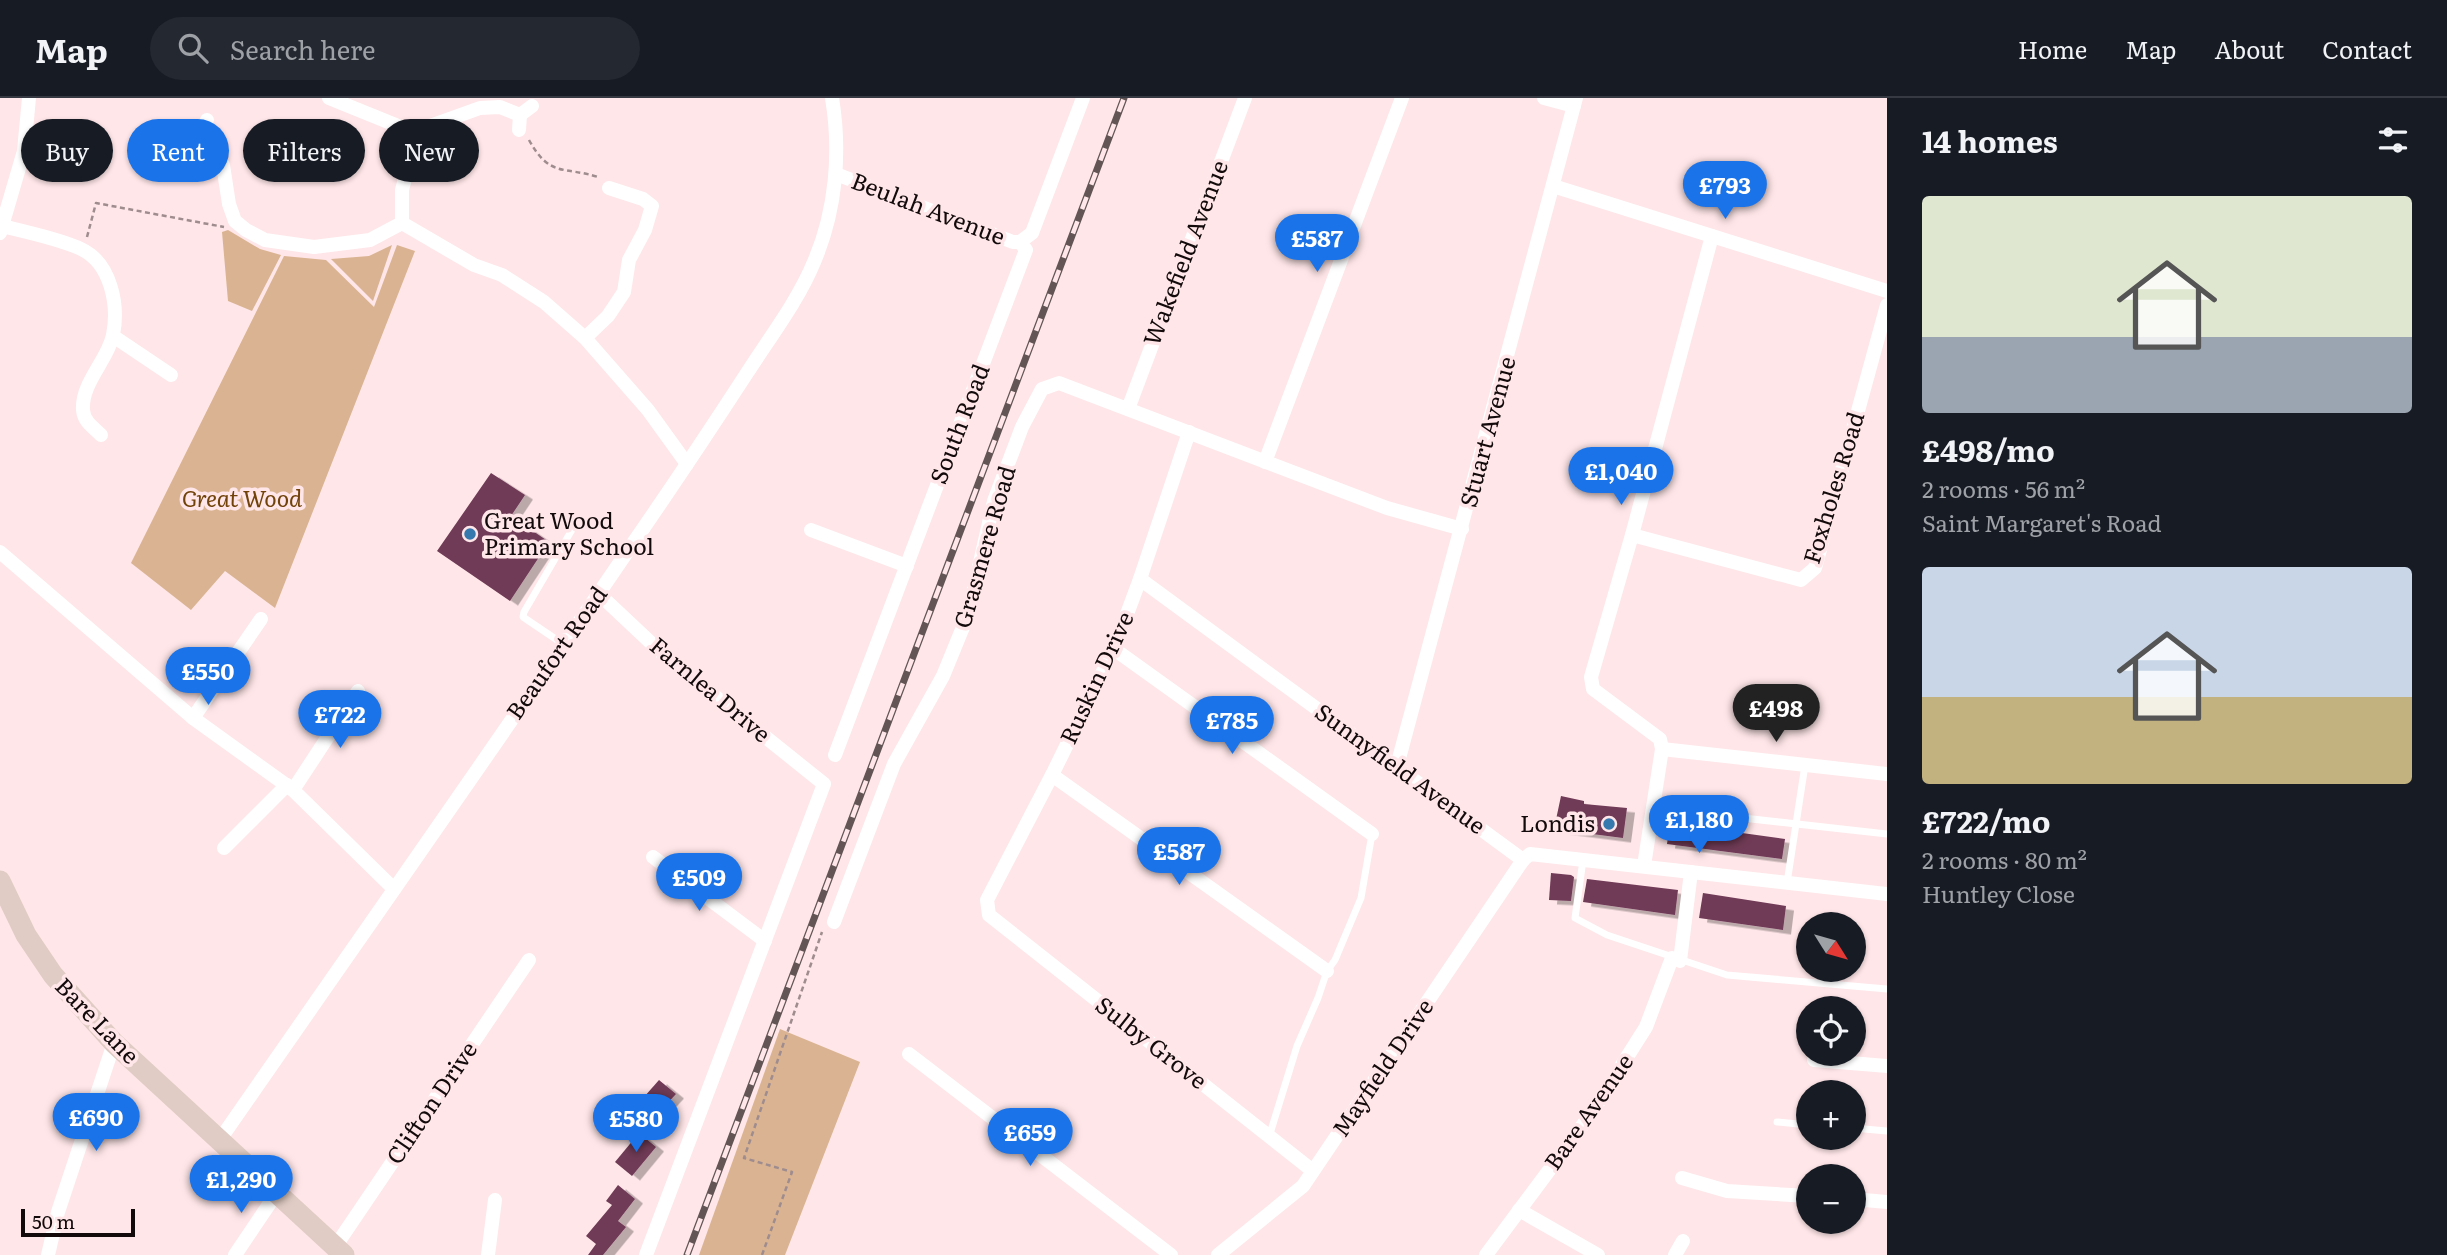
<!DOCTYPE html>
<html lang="en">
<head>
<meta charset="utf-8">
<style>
	:root { --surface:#171b24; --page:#242831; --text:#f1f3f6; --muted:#9ea1a6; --line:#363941; --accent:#1a73e8 }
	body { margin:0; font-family:Literata,serif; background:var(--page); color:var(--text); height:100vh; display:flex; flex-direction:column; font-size:26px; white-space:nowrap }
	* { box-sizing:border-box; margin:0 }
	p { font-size:23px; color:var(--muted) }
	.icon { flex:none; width:38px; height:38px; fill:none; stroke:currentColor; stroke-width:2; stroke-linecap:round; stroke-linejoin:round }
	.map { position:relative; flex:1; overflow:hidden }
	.drawer { display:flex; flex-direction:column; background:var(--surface); width:560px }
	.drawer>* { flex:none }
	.banner { position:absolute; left:21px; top:21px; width:665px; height:63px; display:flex; gap:14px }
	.needle { width:46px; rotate:127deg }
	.buttons { position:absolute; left:1796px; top:814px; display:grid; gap:14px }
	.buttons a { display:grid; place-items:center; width:70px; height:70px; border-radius:50%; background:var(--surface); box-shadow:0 2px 5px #0004; font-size:35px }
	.scale { position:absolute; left:21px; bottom:18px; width:114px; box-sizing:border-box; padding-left:7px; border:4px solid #130a0b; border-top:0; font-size:19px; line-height:24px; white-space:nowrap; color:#130a0b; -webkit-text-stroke:5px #ffe6e8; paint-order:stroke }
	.price { position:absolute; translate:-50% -60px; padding:0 16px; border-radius:24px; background:var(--accent); color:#fff; font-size:23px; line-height:46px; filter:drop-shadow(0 2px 4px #0008) }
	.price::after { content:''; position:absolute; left:50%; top:42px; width:21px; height:16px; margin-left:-10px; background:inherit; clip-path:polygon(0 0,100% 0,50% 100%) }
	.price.selected { background:#222; color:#fff }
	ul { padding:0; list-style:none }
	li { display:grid; align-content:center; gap:14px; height:371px; padding:0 35px }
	li span { display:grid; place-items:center; height:217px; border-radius:7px; color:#555 }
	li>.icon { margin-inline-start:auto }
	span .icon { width:126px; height:126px; fill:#fffc; stroke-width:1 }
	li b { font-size:30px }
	h2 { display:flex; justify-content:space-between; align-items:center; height:84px; padding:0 35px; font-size:30px }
	.pill { padding:0 24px; border-radius:32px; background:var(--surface); box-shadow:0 2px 5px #0004; font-size:24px; line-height:63px }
	.pill.selected { background:var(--accent); color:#fff }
	header { display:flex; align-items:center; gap:42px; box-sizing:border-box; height:98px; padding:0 35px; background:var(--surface); border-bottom:2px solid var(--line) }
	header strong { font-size:33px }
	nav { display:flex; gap:38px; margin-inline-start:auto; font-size:24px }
	.search { width:490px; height:63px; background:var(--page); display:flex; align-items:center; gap:18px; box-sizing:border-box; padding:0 24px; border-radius:38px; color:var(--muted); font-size:26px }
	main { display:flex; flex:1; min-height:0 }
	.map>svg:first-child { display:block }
	.green { fill:#dab492 }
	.building { fill:#703a57; filter:url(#shadow) }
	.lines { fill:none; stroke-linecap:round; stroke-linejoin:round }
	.path { stroke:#9f8c8e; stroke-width:2.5; stroke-dasharray:5 3.5; stroke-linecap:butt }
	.lane { stroke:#fff; stroke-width:7 }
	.street { stroke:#fff; stroke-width:14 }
	.secondary { stroke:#e0ccc4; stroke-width:21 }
	.rail-casing { stroke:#635556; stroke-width:7 }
	.rail { stroke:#ffe6e8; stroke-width:4.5; stroke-dasharray:13; stroke-linecap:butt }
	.poi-dot { fill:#3579af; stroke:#ffe6e8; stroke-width:2.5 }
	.labels { text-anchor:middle; stroke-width:7; stroke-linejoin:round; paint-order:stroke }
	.street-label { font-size:23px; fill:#130a0b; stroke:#ffe6e8 }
	.park-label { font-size:23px; font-style:italic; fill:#714209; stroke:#ffe6e8 }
	.poi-label { font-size:23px; fill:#130a0b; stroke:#ffe6e8; text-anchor:start }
</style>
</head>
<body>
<header>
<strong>Map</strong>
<div class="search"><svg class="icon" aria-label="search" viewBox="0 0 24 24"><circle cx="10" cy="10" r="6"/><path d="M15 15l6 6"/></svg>Search here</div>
<nav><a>Home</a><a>Map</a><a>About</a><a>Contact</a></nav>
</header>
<main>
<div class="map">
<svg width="1887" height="1157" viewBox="0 0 1887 1157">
	<defs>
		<filter id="shadow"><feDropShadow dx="8" dy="4.5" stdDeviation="0" flood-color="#0004"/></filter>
	</defs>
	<rect width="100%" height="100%" fill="#ffe6e8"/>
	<g class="green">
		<polygon points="228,132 260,151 281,157 252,213 228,203 222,134"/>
		<polygon points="392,147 373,203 331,161 369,158"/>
		<polygon points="397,147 415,153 275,510 225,473 191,512 131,465 284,158 326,162 374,209"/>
		<polygon points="780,931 860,964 785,1157 699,1157"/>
	</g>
	<g class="building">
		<polygon points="491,375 525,397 511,418 549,444 510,503 437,453"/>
		<polygon points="1561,698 1584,703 1584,706 1627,710 1623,740 1554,731"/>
		<polygon points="1670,725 1785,741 1782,761 1667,746"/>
		<polygon points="1551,775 1571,777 1574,779 1571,803 1549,802"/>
		<polygon points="1587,781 1678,792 1675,817 1583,804"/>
		<polygon points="1703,795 1786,808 1783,832 1699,820"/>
		<polygon points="659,982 676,996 653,1021 637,1007"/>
		<polygon points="639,1035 656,1049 632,1078 615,1064"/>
		<polygon points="618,1087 635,1101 618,1123 626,1129 603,1157 588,1157 596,1146 586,1138 612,1107 606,1103"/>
	</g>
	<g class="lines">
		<g class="path">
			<path d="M529,42C550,80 564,68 598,79"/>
			<polyline points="87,139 96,105 224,129"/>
			<polyline points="762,1157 792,1074 744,1060 822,834"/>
		</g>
		<g class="lane">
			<polyline points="563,546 523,519 524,514 573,430"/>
			<polyline points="1653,710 1887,736"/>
			<polyline points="1583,762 1575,820 1607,837 1727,877 1887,891"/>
			<polyline points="1787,785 1805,667"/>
			<polyline points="1777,1024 1808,1027"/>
			<polyline points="1853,1030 1887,1033"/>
			<polyline points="1269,1039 1297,948 1318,900 1327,873 1335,862 1361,800 1372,736"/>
		</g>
		<g class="street">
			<polyline points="329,0 413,34 480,10 500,9 520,17 532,8"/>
			<polyline points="1544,0 1574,8"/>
			<polyline points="519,32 520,17"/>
			<polyline points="413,34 411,57 402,92 402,125 474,167 502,177 544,204 585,240 648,312 687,366"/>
			<polyline points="158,37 199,42 223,67 229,106 235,123 246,132 265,142 314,149 370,142 402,125"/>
			<polyline points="199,42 207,22"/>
			<polyline points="836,76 1013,144 1020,144"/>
			<polyline points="1553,88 1887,193"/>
			<path d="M3,128C28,135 57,140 81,151C111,165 119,207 113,237C108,262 81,285 83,312C84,324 93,329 101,337"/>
			<polyline points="0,135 24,53 29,0"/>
			<polyline points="113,238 171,277"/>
			<polyline points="585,240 608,218 624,194 629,162 645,132 652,108 643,101 609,90"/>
			<polyline points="1128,311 1245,0"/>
			<polyline points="1189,334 1140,481 1114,551 1052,677 987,802 989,817 1313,1073"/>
			<polyline points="1265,364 1402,0"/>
			<polyline points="811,432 907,468"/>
			<polyline points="1632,437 1801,482 1815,470 1887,207"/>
			<polyline points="0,454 193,620 293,692 394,791"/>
			<polyline points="1140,481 1523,762"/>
			<polyline points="599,496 666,559 824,686 646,1157"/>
			<polyline points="1114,551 1372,736"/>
			<polyline points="193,620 261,521"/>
			<polyline points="1662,651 1887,676"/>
			<polyline points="835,657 1026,152 1020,144 1032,135 1083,0"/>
			<polyline points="1397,668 1576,0"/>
			<polyline points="1052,677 1327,873"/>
			<polyline points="293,692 358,593"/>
			<polyline points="224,750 287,687"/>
			<polyline points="653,759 765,843"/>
			<polyline points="1644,768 1662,651 1660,641 1593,591 1591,579 1632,437 1712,138"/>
			<polyline points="834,824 894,666 943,578 968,517 994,403 1022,329 1042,291 1059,285 1387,410 1462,431"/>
			<polyline points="1680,863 1691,774"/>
			<polyline points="909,956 1171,1157"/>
			<polyline points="1814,962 1887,968"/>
			<path d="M219,1043C355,847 493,651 627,454C668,395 708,335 747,275C770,239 798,203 814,164C836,113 841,54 832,0"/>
			<polyline points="1682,1080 1727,1093 1808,1098"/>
			<polyline points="1853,1101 1887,1104"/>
			<polyline points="1519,1112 1598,1157"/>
			<polyline points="335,1149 529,862"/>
			<polyline points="48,1157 58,1114 114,945"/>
			<polyline points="235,1157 276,1096"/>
			<polyline points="488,1157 495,1102"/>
			<polyline points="1218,1157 1303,1088 1523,762 1530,756 1887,796"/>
			<polyline points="1486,1157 1591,1016 1646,929 1672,860"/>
			<polyline points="1675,1157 1683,1143"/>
		</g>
		<polyline class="secondary" points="0,783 26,837 53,877 114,945 344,1157"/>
		<g class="rail-casing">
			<polyline id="rail" points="687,1157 1124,0"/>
		</g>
		<use href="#rail" class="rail"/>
	</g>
	<g class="poi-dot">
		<circle cx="470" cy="436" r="7"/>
		<circle cx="1609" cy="726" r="7"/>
	</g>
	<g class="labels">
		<g class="street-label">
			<text transform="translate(928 111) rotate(21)" y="8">Beulah Avenue</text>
			<text transform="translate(1186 155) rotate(-69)" y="8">Wakefield Avenue</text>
			<text transform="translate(960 326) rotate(-69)" y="8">South Road</text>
			<text transform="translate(1488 334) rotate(-75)" y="8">Stuart Avenue</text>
			<text transform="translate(1834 390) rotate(-73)" y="8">Foxholes Road</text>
			<text transform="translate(985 449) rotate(-74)" y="8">Grasmere Road</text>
			<text transform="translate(557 555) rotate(-55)" y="8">Beaufort Road</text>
			<text transform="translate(1097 580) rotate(-65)" y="8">Ruskin Drive</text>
			<text transform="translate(710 592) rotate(40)" y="8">Farnlea Drive</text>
			<text transform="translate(1400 671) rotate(36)" y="8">Sunnyfield Avenue</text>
			<text transform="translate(97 923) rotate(46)" y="8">Bare Lane</text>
			<text transform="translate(1151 945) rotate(38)" y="8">Sulby Grove</text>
			<text transform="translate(1383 970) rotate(-56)" y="8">Mayfield Drive</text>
			<text transform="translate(432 1005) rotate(-56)" y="8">Clifton Drive</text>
			<text transform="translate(1589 1014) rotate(-55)" y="8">Bare Avenue</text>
		</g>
		<g class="park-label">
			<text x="242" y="409">Great Wood</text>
		</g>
		<g class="poi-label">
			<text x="484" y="431">Great Wood<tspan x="484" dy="26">Primary School</tspan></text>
			<text x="1595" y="734" text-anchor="end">Londis</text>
		</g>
	</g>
</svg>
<div class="buttons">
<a><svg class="needle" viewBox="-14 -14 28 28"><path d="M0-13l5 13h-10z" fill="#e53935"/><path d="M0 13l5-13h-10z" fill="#9ea1a6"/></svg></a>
<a><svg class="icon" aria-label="locate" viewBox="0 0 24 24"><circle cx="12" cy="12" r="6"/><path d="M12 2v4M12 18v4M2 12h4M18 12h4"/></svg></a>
<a>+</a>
<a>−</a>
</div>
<div class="scale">50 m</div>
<b class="price" style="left:1725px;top:123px">£793</b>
<b class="price" style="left:1317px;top:176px">£587</b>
<b class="price" style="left:1621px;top:409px">£1,040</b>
<b class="price" style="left:208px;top:609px">£550</b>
<b class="price selected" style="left:1776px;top:646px">£498</b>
<b class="price" style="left:340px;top:652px">£722</b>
<b class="price" style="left:1232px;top:658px">£785</b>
<b class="price" style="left:1699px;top:757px">£1,180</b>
<b class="price" style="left:1179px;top:789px">£587</b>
<b class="price" style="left:699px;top:815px">£509</b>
<b class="price" style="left:96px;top:1055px">£690</b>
<b class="price" style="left:636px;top:1056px">£580</b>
<b class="price" style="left:1030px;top:1070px">£659</b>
<b class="price" style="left:241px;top:1117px">£1,290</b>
<div class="banner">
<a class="pill">Buy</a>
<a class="pill selected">Rent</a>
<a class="pill">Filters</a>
<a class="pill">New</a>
</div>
</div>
<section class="drawer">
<h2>14 homes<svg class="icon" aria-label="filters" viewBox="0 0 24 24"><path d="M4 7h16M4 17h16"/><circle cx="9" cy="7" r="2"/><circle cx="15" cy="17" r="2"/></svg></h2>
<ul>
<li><span style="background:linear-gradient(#dfe7d0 65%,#9aa5b1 0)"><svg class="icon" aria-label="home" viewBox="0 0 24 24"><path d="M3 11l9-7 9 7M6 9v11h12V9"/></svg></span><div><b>£498/mo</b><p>2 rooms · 56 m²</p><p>Saint Margaret's Road</p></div></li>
<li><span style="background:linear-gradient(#c9d6e8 60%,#c2b280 0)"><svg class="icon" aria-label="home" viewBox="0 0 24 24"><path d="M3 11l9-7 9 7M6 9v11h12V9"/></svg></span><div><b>£722/mo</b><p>2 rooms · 80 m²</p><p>Huntley Close</p></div></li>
</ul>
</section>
</main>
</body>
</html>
